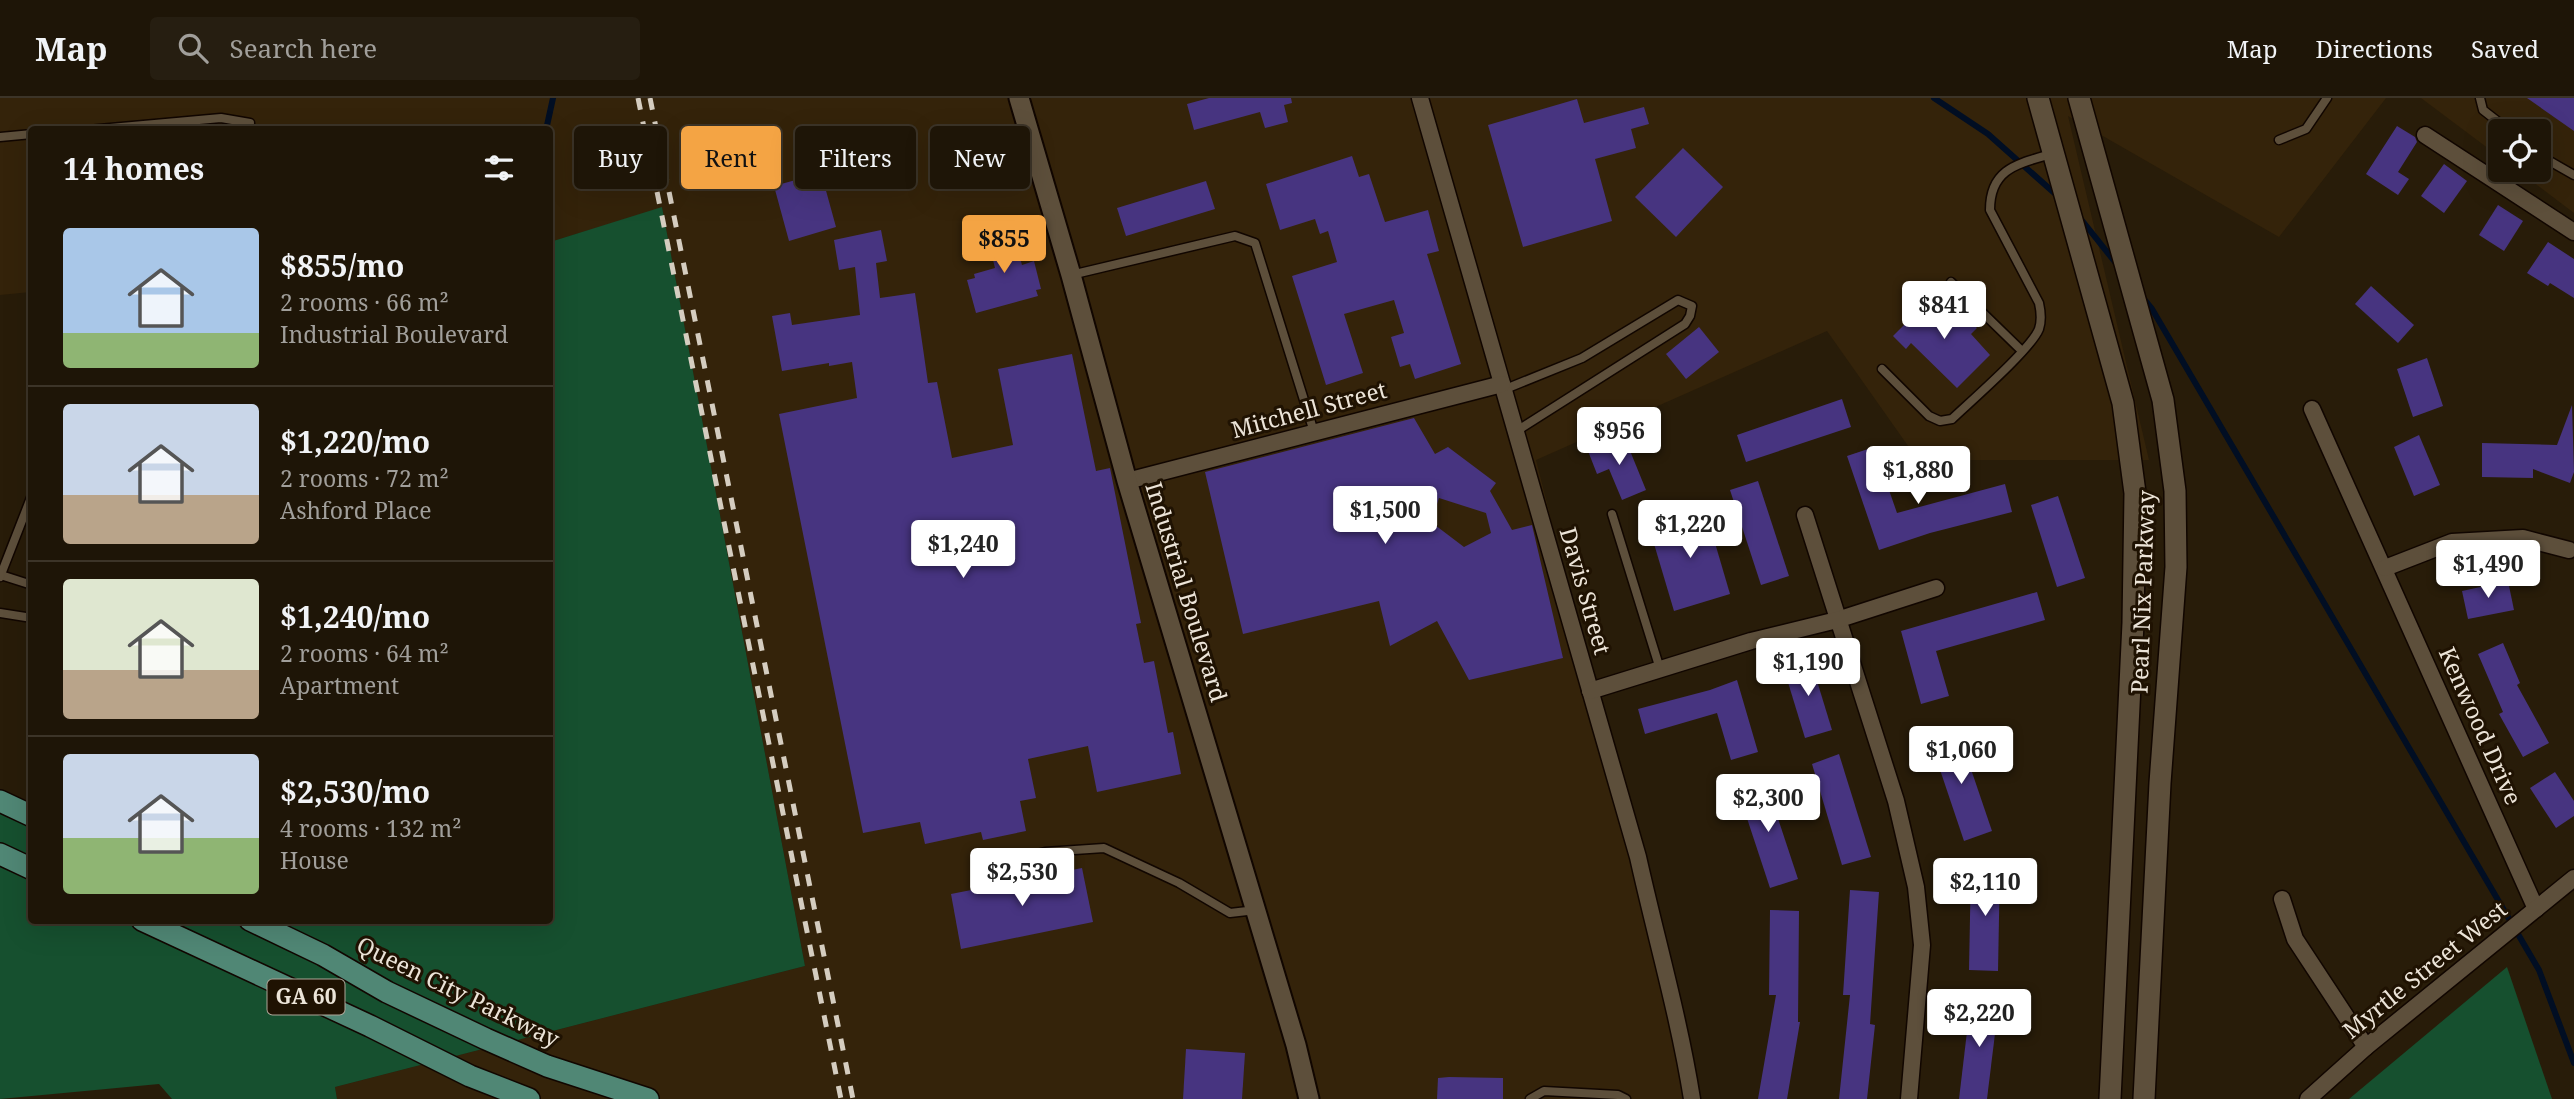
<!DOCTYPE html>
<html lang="en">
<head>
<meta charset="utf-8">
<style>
	:root { --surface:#1e1507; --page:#261e11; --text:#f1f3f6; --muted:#a19f9b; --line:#3c3428; --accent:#f4a444 }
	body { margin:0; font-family:"Noto Serif",serif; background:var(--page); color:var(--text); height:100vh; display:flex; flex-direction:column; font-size:26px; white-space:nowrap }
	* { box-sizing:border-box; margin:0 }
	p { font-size:23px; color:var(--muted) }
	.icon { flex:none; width:38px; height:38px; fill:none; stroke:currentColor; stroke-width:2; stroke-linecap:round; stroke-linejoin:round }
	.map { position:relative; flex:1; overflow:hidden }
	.details { position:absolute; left:28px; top:28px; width:525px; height:798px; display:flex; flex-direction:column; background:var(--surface); border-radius:7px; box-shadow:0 7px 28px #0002,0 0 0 2px var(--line) }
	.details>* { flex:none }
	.top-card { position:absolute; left:574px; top:28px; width:665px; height:63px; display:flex; gap:14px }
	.buttons { position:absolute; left:2488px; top:21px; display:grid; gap:14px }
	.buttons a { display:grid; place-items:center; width:63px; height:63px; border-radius:7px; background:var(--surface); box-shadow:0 7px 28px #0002,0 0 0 2px var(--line); font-size:35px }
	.price { position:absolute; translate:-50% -60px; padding:0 16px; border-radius:7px; background:#fff; color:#222; font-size:23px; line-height:46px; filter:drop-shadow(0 2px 4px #0008) }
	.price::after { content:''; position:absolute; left:50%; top:42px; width:21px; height:16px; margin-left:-10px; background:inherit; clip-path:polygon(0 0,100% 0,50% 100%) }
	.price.selected { background:var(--accent); color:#111 }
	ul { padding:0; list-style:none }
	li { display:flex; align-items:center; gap:21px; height:175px; padding:0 35px }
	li+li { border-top:2px solid var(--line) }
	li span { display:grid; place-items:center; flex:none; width:196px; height:140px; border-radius:7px; color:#555 }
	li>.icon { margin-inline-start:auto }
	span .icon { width:84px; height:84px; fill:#fffc; stroke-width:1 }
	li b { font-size:30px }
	h2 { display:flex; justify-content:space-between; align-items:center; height:84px; padding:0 35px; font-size:30px }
	.tag { padding:0 24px; border-radius:7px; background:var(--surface); box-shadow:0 7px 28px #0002,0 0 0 2px var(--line); font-size:24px; line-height:63px }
	.tag.selected { background:var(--accent); color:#111 }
	header { display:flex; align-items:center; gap:42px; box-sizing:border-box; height:98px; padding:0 35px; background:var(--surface); border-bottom:2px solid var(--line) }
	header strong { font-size:33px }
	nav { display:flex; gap:38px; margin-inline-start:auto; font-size:24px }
	.search { width:490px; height:63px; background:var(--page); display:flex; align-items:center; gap:18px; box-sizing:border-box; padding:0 24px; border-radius:7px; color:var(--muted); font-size:26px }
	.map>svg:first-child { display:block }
	.built { fill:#34230a }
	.green { fill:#16502f }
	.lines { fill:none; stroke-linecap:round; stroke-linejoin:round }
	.stream { stroke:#010e23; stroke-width:6 }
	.building { fill:#473480; fill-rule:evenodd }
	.service-casing { stroke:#110600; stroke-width:11 }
	.minor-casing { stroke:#110600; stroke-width:19 }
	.tertiary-casing { stroke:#110600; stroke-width:23 }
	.secondary-casing { stroke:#110600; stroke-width:24 }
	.primary-casing { stroke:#110600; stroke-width:24 }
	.service { stroke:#5d4f3b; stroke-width:8 }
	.minor { stroke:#5d4f3b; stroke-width:16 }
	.tertiary { stroke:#5d4f3b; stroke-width:19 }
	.secondary { stroke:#5d4f3b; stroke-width:21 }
	.primary { stroke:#508775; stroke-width:21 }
	.rail { stroke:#d5cdc0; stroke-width:5; stroke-dasharray:12 12; stroke-linecap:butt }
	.labels { text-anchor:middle; stroke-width:6; stroke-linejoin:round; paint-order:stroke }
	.shield { fill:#1f1202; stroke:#aea598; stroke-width:2 }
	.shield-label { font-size:21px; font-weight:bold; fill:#ece4d8 }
	.street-label { font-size:23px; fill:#ece4d8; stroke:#1f1202 }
</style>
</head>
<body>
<header>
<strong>Map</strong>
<div class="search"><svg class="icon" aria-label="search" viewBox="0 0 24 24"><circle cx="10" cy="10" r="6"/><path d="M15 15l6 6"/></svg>Search here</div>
<nav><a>Map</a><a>Directions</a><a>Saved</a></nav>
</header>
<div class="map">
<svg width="2574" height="1001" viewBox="0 0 2574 1001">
	<rect width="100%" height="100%" fill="#281c09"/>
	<g class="built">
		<polygon points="0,0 2386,0 2279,139 2068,18 2149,362 1918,362 1827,233 1536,362 1698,1001 337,1001 335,989 805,868 662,110 550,144 550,32 32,32 31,194 0,197"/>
		<polygon points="2421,0 2574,0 2574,115 2517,72 2539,72 2539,33 2501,33 2501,60"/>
	</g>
	<g class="green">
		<polygon points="662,109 805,868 335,989 337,1001 172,1001 159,986 0,1001 0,715 31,725 32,822 550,822 550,144"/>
		<polygon points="2507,869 2552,1001 2349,1001"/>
	</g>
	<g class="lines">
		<g class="stream">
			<polyline points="1934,0 1988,36 2060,100"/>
			<polyline points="546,32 553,0"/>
			<polyline points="2080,120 2119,169"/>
			<polyline points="2143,200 2152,211 2539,872 2574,965"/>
		</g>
	</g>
	<g class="building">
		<polygon points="1209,0 1291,0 1292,5 1284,7 1288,24 1265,30 1260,14 1194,32 1187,6"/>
		<polygon points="2527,0 2574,0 2574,33"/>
		<polygon points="1577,1 1584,25 1644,9 1649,26 1631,31 1636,50 1595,61 1612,123 1523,149 1488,27"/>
		<polygon points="2397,28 2415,39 2417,44 2398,74 2409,81 2398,97 2366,76"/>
		<polygon points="1683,50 1723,89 1676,139 1635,99"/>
		<polygon points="1352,58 1359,79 1369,76 1385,124 1428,112 1439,153 1427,156 1461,266 1415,281 1410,266 1400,269 1391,239 1404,235 1394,202 1344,216 1363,275 1326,287 1292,178 1337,164 1328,133 1320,136 1315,121 1280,132 1266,86"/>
		<polygon points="2444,66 2467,83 2444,115 2421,98"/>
		<polygon points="810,78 814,93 825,89 836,129 789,143 774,88"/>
		<polygon points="1206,83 1215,111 1126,138 1117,110"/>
		<polygon points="2498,107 2523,123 2504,153 2479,137"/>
		<polygon points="1011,127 1022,167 1034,163 1041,191 1036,192 1038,198 976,215 967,182 975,180 974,176 995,170 986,134"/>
		<polygon points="881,132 887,163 876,165 880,200 915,195 928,285 937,284 952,360 1013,347 998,271 1072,256 1096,373 1110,370 1141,525 1136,526 1144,565 1154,563 1168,635 1173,634 1181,676 1097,694 1088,648 1028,661 1036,700 1020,703 1026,733 983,742 981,734 925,746 920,724 863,735 779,316 857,300 852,264 829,268 829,265 782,273 772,218 790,215 792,227 860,217 855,169 839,172 834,142"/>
		<polygon points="2548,144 2574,161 2574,200 2550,185 2548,188 2527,175"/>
		<polygon points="2371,188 2414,227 2398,245 2355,206"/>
		<polygon points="1933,198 1957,222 1963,216 1977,230 1971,236 1990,257 1957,290 1911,245 1906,251 1893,238"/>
		<polygon points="1699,229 1719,254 1686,281 1666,256"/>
		<polygon points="2427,260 2443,308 2413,319 2397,271"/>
		<polygon points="1842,301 1851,329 1746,364 1737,337"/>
		<polygon points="2572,307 2574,374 2570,385 2533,371 2533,380 2482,379 2482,345 2557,347"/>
		<path d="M1414,320L1435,356L1448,349L1496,385L1490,393L1512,432L1532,427L1563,560L1469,582L1437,523L1390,548L1379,503L1243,536L1205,374ZM1439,400L1486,415L1491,435L1464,449L1431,424Z"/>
		<polygon points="2419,337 2440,387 2414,398 2394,349"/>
		<polygon points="1624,338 1646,392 1622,402 1609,371 1597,376 1588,353"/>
		<polygon points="1874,349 1897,415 2005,386 2012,414 1930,435 1879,452 1847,358"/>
		<polygon points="1758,383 1789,478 1761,487 1730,392"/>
		<polygon points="2058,398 2085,480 2057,489 2031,407"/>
		<polygon points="1705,411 1730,496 1674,513 1649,429"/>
		<polygon points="2508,483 2514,512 2468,521 2462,493"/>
		<polygon points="2037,494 2045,522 1936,553 1949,598 1921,606 1901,533"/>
		<polygon points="2503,545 2520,585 2517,587 2549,645 2523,659 2499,616 2503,614 2478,556"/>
		<polygon points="1810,560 1832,632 1805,640 1783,568"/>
		<polygon points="1737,582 1758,654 1731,662 1717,615 1645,636 1638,611 1710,592"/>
		<polygon points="1958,633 1992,733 1964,743 1930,642"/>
		<polygon points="1839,656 1871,759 1842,767 1812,666"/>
		<polygon points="2555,674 2574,703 2574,718 2556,730 2530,690"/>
		<polygon points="1765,681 1798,781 1770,790 1737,690"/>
		<polygon points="1971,767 2000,767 1998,873 1969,872"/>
		<polygon points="1082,770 1093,824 961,851 951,796"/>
		<polygon points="1850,792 1879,794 1870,926 1875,927 1867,1001 1839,1001 1850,897 1843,897"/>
		<polygon points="1770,812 1799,813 1798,924 1800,924 1787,1001 1758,1001 1776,897 1769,897"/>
		<polygon points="1971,900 1999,903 1987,1001 1959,1001"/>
		<polygon points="1186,951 1245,955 1242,1001 1183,1001"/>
		<polygon points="1449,979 1503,980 1503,1001 1437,1001 1438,980"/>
	</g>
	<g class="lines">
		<g class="service-casing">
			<g id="service">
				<polyline points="2480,0 2483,12 2510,33"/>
				<polyline points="88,32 221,20 250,25 249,32"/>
				<polyline points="0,39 32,36"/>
				<polyline points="2279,42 2306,31 2327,0"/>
				<polyline points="2539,57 2574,77"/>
				<polyline points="1071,177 1235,138 1255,145 1314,334"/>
				<polyline points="1951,184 2022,253"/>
				<path d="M1882,271L1929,318L1940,323L1952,321C1971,303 2031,251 2039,231C2042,222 2041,214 2039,205L1990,112C1990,71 2017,66 2051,56"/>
				<polyline points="1503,292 1582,260 1678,202 1692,208 1690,218 1685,226 1515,334"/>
				<polyline points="1612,416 1660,571"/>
				<polyline points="1,477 32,487"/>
				<polyline points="0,479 32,397"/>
				<polyline points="0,515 32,520"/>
				<polyline points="987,768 1045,754 1104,750 1179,785 1230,815 1256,812"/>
				<polyline points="1530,1001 1544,993 1618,997 1626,1001"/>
			</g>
		</g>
		<g class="minor-casing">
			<g id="minor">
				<path d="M1420,0L1638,759C1656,840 1679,919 1692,1001"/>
				<polyline points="2425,37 2574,134"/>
				<polyline points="2312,311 2536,811"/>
				<polyline points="1127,383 1502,286"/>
				<polyline points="1805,417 1896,703 1916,789 1922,847 1909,1001"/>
				<polyline points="2385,470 2452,444 2523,440 2569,452"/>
				<polyline points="1590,593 1751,543 1837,522 1936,490"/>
				<polyline points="2282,801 2295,841 2366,949"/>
				<polyline points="2308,1001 2366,949 2574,780"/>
			</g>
		</g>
		<g class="tertiary-casing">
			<polyline id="tertiary" points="1019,0 1071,177 1127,383 1296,947 1309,1001"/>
		</g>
		<g class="secondary-casing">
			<g id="secondary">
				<polyline points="2038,0 2123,305 2135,395 2133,525 2110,1001"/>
				<polyline points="2079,0 2163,302 2175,393 2176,469 2160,685 2144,1001"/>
			</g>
		</g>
		<g class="primary-casing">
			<g id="primary">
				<polyline points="0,703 32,718"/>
				<polyline points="0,756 32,771"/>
				<polyline points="142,822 370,928 470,978 529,1001"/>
				<polyline points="250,822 323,857 387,894 486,941 547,968 648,1001"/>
			</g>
		</g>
		<use href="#service" class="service"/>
		<use href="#minor" class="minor"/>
		<use href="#tertiary" class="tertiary"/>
		<use href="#secondary" class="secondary"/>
		<use href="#primary" class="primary"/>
		<g class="rail">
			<polyline points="638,0 841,1001"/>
			<polyline points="650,0 853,1001"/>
		</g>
	</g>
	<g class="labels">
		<rect class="shield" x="267.5" y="881.5" width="77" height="35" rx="5"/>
		<g class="shield-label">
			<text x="306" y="906">GA 60</text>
		</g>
		<g class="street-label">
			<text transform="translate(1309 312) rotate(-15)" y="8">Mitchell Street</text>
			<text transform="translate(1585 493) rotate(74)" y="8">Davis Street</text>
			<text transform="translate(1186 494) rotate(73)" y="8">Industrial Boulevard</text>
			<text transform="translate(2143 494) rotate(-88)" y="8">Pearl Nix Parkway</text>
			<text transform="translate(2480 628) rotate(66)" y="8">Kenwood Drive</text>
			<text transform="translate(2425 872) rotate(-39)" y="8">Myrtle Street West</text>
			<text transform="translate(458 894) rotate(26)" y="8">Queen City Parkway</text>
		</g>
	</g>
</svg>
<div class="buttons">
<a><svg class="icon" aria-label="locate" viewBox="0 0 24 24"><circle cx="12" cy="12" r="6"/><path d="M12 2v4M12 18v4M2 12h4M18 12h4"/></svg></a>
</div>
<b class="price selected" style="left:1004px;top:177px">$855</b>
<b class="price" style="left:1944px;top:243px">$841</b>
<b class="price" style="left:1619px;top:369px">$956</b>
<b class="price" style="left:1918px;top:408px">$1,880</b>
<b class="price" style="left:1385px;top:448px">$1,500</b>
<b class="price" style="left:1690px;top:462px">$1,220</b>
<b class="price" style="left:963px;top:482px">$1,240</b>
<b class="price" style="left:2488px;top:502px">$1,490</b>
<b class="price" style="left:1808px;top:600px">$1,190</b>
<b class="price" style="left:1961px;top:688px">$1,060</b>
<b class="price" style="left:1768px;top:736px">$2,300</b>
<b class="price" style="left:1022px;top:810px">$2,530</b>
<b class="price" style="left:1985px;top:820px">$2,110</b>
<b class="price" style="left:1979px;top:951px">$2,220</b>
<div class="top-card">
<a class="tag">Buy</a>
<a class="tag selected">Rent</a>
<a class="tag">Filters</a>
<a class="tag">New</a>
</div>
<section class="details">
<h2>14 homes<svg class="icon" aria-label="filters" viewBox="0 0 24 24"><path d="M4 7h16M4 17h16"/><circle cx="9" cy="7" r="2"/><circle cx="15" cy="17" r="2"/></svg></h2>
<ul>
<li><span style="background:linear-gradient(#a9c7e8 75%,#8fb573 0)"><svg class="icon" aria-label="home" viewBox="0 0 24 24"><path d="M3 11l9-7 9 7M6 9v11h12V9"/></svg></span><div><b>$855/mo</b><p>2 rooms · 66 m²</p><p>Industrial Boulevard</p></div></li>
<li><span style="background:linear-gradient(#c9d6e8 65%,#b9a48a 0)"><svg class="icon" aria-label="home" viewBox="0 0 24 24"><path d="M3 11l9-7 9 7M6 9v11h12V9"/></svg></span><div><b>$1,220/mo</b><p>2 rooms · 72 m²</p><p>Ashford Place</p></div></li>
<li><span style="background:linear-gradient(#dfe7d0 65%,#b9a48a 0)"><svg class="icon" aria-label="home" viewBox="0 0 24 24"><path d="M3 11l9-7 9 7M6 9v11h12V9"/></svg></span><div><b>$1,240/mo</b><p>2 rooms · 64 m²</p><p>Apartment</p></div></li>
<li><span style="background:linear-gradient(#c9d6e8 60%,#8fb573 0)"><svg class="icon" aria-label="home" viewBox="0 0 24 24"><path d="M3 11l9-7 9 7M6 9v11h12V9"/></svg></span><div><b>$2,530/mo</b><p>4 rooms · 132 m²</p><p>House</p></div></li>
</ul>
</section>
</div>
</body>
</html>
